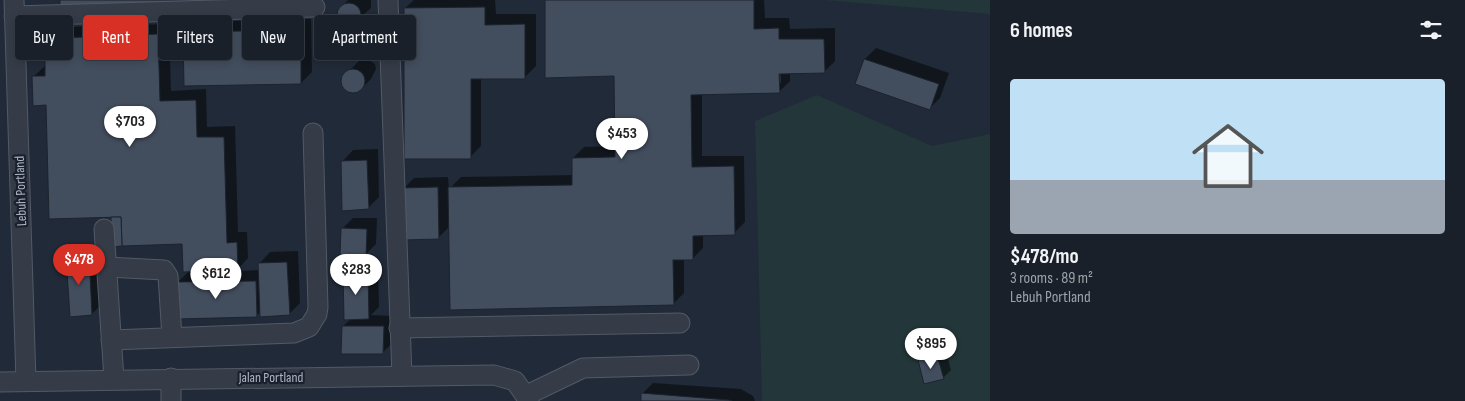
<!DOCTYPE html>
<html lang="en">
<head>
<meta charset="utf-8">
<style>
	:root { --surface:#19202a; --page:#262d36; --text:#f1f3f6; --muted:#9fa3a8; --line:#373e47; --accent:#d93025 }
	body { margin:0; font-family:"Sofia Sans Condensed",sans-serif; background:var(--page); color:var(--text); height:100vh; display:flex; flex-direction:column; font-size:19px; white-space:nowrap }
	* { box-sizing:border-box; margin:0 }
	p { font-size:16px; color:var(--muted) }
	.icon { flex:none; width:28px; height:28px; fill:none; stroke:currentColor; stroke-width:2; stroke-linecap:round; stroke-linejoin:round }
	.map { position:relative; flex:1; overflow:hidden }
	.drawer { display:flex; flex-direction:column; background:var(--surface); width:475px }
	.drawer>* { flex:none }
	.banner { position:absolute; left:15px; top:15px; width:475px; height:45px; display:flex; gap:10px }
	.price { position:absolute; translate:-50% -42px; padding:0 11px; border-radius:18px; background:#fff; color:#222; font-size:16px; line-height:32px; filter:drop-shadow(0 1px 2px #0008) }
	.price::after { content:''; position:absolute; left:50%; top:30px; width:15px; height:11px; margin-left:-8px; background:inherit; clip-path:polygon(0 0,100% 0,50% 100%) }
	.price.active { background:var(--accent); color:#fff }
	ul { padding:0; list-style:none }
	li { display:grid; align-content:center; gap:10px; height:265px; padding:0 20px }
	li+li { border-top:1px solid var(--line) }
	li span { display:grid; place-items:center; height:155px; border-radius:5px; color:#555 }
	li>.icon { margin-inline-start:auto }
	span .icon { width:90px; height:90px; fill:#fffc; stroke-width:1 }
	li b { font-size:21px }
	h2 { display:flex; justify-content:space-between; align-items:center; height:60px; padding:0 20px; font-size:21px }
	.pill { padding:0 18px; border-radius:5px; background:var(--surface); box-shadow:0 2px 8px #0003,0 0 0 1px var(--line); font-size:18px; line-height:45px }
	.pill.active { background:var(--accent); color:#fff }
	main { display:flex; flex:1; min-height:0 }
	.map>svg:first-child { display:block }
	.green { fill:#233639 }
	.shadow { fill:#0007; fill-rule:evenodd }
	.building { fill:#424d5d; stroke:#1c232f }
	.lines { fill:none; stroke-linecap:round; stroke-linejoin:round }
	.minor-casing { stroke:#525a66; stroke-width:21 }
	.minor { stroke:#353c48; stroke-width:19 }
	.labels { text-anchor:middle; stroke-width:4.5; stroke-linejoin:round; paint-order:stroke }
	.street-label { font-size:14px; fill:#afb7c5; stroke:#1a212d }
</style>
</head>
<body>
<main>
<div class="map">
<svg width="990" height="401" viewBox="0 0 990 401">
	<rect width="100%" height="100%" fill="#212a38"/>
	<g class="green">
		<polygon points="824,0 990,0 990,14"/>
		<polygon points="817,95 932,146 990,134 990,401 762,401 755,121"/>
	</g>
	<g class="shadow">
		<polygon points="348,0 371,0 371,8 350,26 341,22 338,12"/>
		<polygon points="414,0 495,0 496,14 536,14 536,66 525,77 481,78 481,146 470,157 405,8"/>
		<path d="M546,0H764L765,18H789L790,29L835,28V61L824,72H790V81L779,92L702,94V156H744L745,222L734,233L703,234V248L692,259H684V293L673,304L450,226L438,238L403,189L414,178L448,177L449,189L461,177L574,175L573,158L584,147L616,146V75ZM778,67H781V83H778Z"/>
		<polygon points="69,14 70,27 169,24 171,91 206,89 207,127 235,126 238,232 247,232 248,258 236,271 259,270 259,264 270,252 298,251 300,303 289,314 261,311 256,316 177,283 189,271 183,243 112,216 33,77 46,65 46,46 32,26 43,15"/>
		<polygon points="311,19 312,72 301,83 184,33 195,22"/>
		<polygon points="359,25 369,26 372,30 372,40 352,58 347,57 340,49 340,44"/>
		<polygon points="876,48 949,73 940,98 929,109 856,84 865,59"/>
		<polygon points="366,58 375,64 376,69 371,79 360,90 349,91 345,89 342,78 361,59"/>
		<polygon points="378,149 379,197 368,208 342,162 353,150"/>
		<polygon points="353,218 377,218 376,244 365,255 342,229"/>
		<polygon points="99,245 103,303 92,314 68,257 79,246"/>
		<polygon points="378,261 379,307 371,315 394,316 394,342 382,353 343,326 351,319 344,273 355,262"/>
		<polygon points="945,348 951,370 943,378 919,361 926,353"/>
		<polygon points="653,383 741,389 753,396 755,401 642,401 642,394"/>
	</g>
	<g class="building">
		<polygon points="60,0 229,0 60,8"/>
		<polygon points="545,0 754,0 754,29 779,28 779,39 824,39 825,73 779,74 780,93 691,95 692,167 734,166 735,235 693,236 693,260 673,260 674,305 450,310 448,187 572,185 572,158 615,157 614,76 545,78"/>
		<circle cx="349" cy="15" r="12"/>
		<polygon points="485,7 485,25 525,24 525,79 471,79 471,159 404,159 404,8"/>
		<polygon points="59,24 59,38 158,34 160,101 196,100 197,137 224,137 227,243 237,242 238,270 183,272 182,244 122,246 121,217 49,219 46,105 33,106 32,76 45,76 45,47 32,48 31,25"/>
		<polygon points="301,30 301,84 184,86 183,32"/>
		<circle cx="351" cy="47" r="12"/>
		<polygon points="864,59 939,84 930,110 855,84"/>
		<circle cx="353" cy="81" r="12"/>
		<polygon points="367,160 369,209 342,211 341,161"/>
		<polygon points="438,187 439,239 403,240 402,188"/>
		<polygon points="111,217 121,217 122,246 111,247"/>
		<polygon points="341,228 367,229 366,257 340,256"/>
		<polygon points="89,255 92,315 70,317 66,257"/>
		<polygon points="287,262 290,315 260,317 258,263"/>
		<polygon points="343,272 368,272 369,319 344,320"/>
		<polygon points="256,281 257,317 177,319 176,282"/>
		<polygon points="342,326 384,326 383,354 341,354"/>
		<polygon points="937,355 944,379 924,384 918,360"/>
		<polygon points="641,393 729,400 732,401 641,401"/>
	</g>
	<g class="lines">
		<g class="minor-casing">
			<g id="minor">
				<polyline points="14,0 26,381"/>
				<polyline points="388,0 402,376"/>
				<polyline points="14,16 315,7"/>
				<polyline points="104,229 114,379"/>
				<polyline points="107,267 164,270 168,276 172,337"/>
				<polyline points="399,328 680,323"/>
				<polyline points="111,340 294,333 309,327 317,314 318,307 313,133"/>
				<polyline points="171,378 171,401"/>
				<polyline points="0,382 494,375 515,381 529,401"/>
				<polyline points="527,395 583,368 689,365"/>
			</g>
		</g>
		<use href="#minor" class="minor"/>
	</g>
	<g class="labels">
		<g class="street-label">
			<text transform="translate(20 191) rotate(-92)" y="5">Lebuh Portland</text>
			<text x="271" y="382">Jalan Portland</text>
		</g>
	</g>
</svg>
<b class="price" style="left:130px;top:148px">$703</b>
<b class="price" style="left:622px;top:160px">$453</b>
<b class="price active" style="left:79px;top:286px">$478</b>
<b class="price" style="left:356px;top:296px">$283</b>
<b class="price" style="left:216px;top:300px">$612</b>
<b class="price" style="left:931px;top:370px">$895</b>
<div class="banner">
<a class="pill">Buy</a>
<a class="pill active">Rent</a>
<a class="pill">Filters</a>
<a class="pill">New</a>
<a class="pill">Apartment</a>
</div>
</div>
<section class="drawer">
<h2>6 homes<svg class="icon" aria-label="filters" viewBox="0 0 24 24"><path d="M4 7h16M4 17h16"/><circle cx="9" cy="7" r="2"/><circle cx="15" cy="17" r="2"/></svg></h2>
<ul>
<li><span style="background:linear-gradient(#bfe0f5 65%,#9aa5b1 0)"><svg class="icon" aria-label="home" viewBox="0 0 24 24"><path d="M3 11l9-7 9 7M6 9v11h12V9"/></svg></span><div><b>$478/mo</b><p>3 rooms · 89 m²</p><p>Lebuh Portland</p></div></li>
</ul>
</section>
</main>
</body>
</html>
